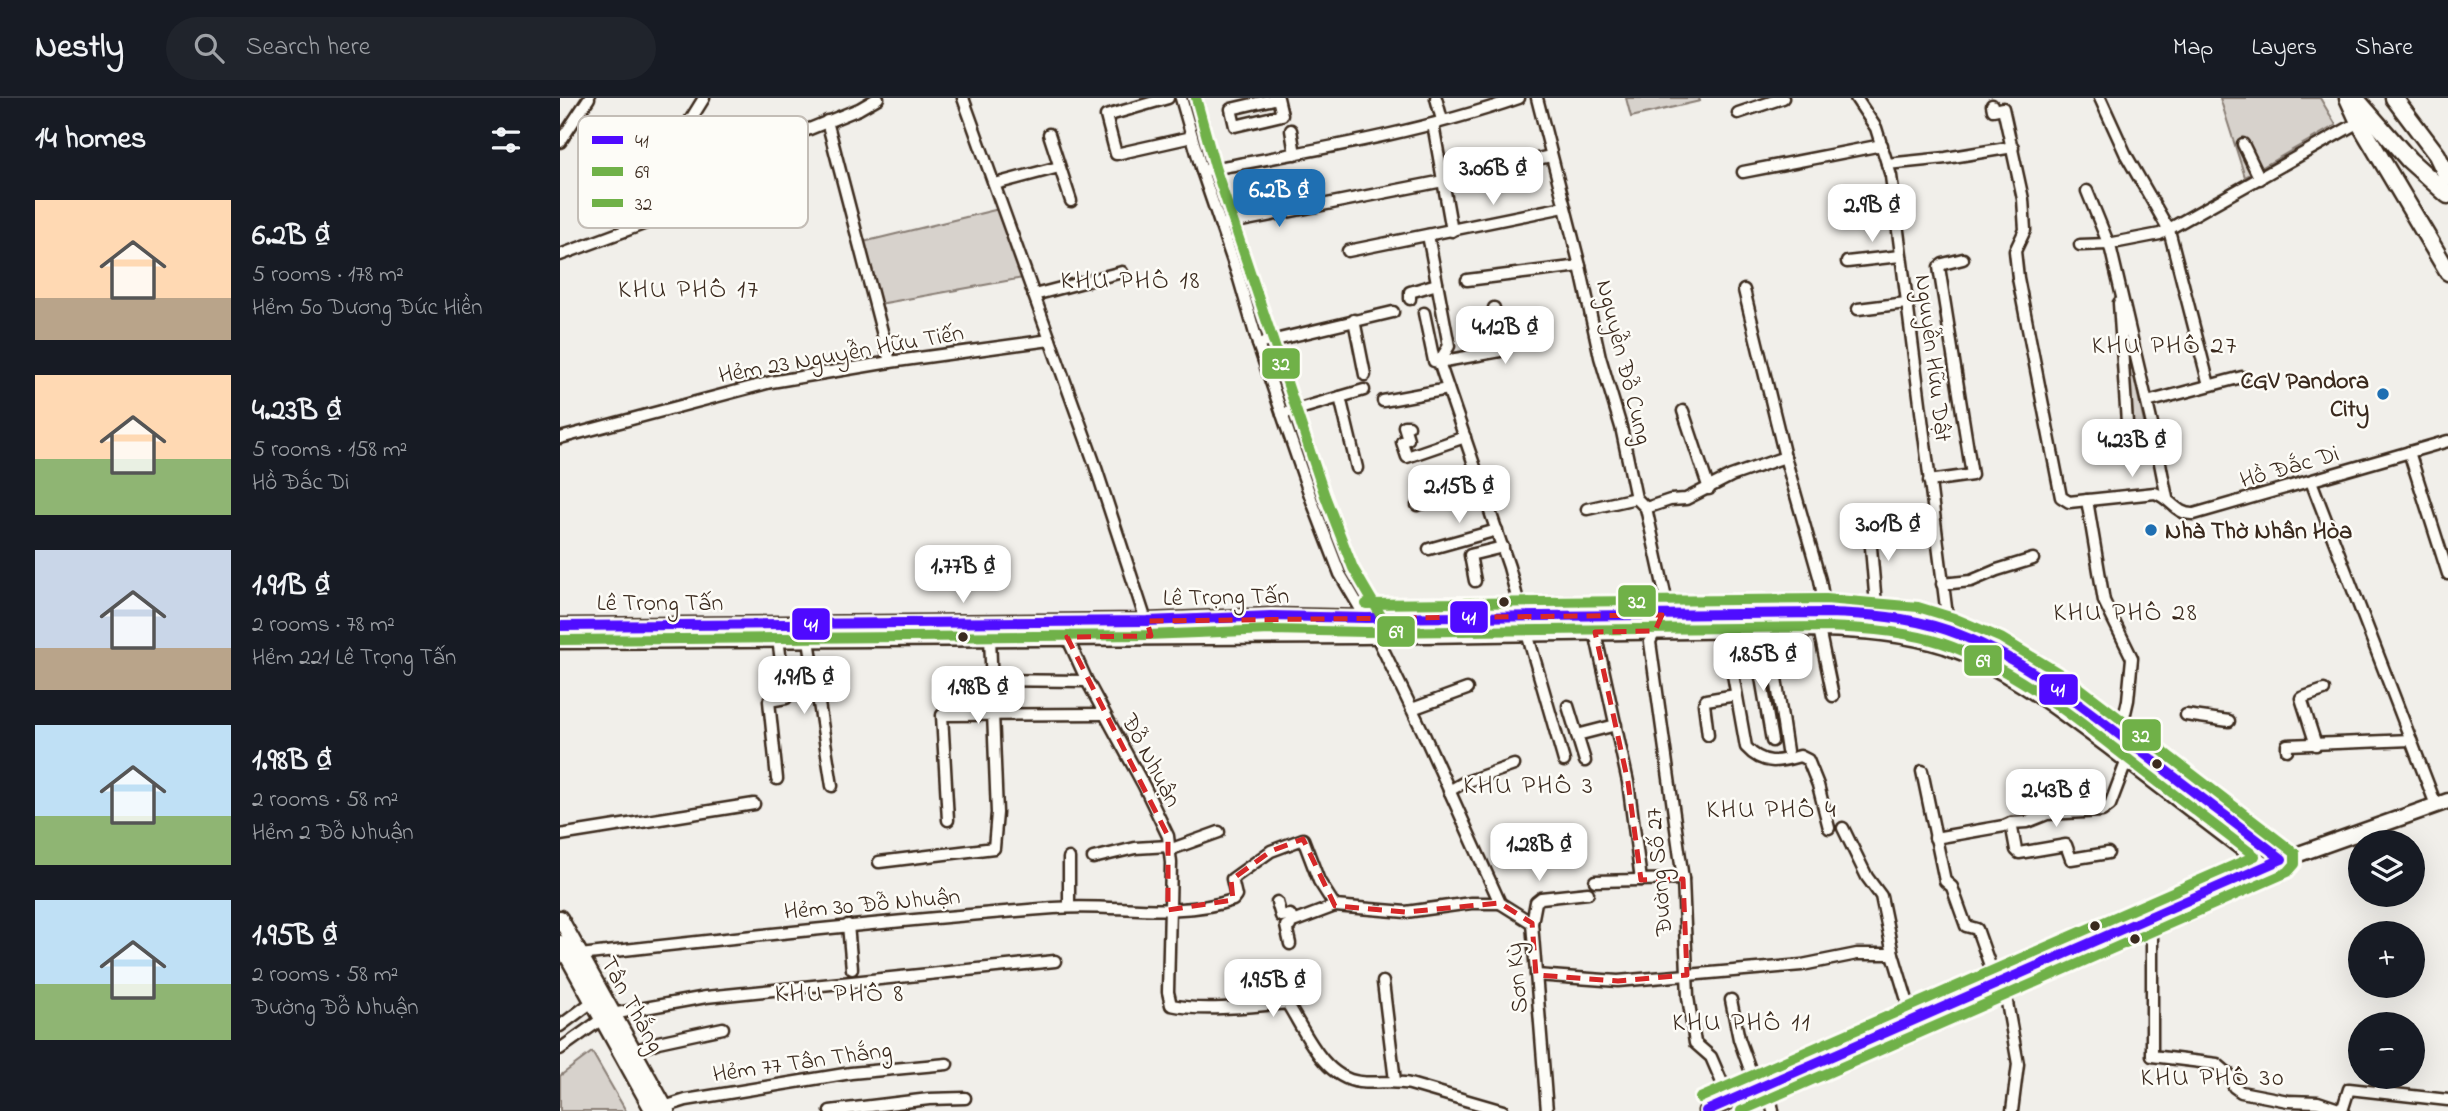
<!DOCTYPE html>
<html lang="en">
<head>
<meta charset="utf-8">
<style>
	:root { --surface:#171b24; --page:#20242c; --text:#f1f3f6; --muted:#9ea1a6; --line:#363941; --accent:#1f6fb2 }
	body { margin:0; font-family:"Indie Flower",sans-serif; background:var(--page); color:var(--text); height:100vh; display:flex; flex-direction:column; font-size:26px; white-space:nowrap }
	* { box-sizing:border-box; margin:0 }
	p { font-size:23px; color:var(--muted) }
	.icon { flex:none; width:38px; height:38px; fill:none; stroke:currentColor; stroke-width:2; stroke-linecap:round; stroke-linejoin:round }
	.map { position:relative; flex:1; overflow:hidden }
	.details { display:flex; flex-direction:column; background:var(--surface); width:560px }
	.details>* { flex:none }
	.buttons { position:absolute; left:1788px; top:732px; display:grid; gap:14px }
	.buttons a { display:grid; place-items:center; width:77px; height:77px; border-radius:50%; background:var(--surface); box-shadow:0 7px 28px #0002; font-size:35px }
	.price { position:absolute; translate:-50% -60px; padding:0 16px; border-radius:14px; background:#fff; color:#222; font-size:23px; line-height:46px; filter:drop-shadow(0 2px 4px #0008) }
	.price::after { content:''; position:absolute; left:50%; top:42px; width:21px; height:16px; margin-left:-10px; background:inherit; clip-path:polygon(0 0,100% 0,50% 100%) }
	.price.selected { background:var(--accent); color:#fff }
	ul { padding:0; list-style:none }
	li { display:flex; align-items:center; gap:21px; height:175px; padding:0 35px }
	li span { display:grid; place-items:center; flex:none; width:196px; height:140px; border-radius:0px; color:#555 }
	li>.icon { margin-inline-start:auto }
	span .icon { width:84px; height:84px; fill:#fffc; stroke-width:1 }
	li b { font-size:30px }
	h2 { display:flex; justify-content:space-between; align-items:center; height:84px; padding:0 35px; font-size:30px }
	header { display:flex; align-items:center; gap:42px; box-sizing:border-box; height:98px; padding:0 35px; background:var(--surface); border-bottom:2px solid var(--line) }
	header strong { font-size:33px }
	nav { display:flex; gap:38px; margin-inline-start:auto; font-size:24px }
	.search { width:490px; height:63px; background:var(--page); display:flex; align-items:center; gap:18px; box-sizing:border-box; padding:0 24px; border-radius:38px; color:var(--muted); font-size:26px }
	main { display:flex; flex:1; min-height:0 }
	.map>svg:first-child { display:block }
	.green { fill:#d7d2cc; stroke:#897e75; stroke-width:2 }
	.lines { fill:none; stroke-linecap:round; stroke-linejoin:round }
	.street-casing { stroke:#3b2a1e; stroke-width:15 }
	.secondary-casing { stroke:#3b2a1e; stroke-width:19 }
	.primary-casing { stroke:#3b2a1e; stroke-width:21 }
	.street { stroke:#fdfcf7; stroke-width:10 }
	.secondary { stroke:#fdfcf7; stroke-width:14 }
	.primary { stroke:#fdfcf7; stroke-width:16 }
	.bus-1-casing { stroke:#fdfcf7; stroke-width:16 }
	.bus-2-casing { stroke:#fdfcf7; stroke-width:16 }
	.bus-3-casing { stroke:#fdfcf7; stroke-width:16 }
	.bus-1 { stroke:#4f0aff; stroke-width:10 }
	.bus-2 { stroke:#70b148; stroke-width:10 }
	.bus-3 { stroke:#70b148; stroke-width:10 }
	.marked { fill:none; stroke:#d62828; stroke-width:5; stroke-dasharray:14 9; stroke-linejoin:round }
	.poi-dot { fill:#1f6fb2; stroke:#fdfcf7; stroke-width:2.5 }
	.bus-dot { fill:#3b2a1e; stroke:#fdfcf7; stroke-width:2.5 }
	.labels { text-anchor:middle; stroke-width:5; stroke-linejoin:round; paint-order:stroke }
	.street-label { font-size:24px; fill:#3b2a1e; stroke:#fdfcf7 }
	.poi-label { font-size:24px; font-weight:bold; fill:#3b2a1e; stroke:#fdfcf7; text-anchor:end }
	.neighbourhood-label { font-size:26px; letter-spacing:2px; fill:#3b2a1e; stroke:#fdfcf7 }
	.key { fill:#fdfcf7; stroke:#c3bdb6; stroke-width:2 }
	.key-label { font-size:19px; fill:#3b2a1e }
	.line-badge { stroke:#fdfcf7; stroke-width:2.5 }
	.badge-label { font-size:19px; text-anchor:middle; font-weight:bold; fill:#fff }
</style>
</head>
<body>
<header>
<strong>Nestly</strong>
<div class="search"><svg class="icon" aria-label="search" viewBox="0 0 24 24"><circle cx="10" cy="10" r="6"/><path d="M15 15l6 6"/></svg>Search here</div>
<nav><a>Map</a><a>Layers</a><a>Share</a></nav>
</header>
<main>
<section class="details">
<h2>14 homes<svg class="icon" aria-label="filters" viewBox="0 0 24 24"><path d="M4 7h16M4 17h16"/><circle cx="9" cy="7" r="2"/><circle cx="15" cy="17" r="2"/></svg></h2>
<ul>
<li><span style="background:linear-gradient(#ffd9b3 70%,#b9a48a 0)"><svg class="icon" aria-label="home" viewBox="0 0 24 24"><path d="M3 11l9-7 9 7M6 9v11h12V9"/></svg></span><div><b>6.2B ₫</b><p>5 rooms · 178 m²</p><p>Hẻm 50 Dương Đức Hiền</p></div></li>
<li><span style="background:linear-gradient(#ffd9b3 60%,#8fb573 0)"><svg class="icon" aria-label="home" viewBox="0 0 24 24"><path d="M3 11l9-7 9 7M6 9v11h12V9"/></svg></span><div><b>4.23B ₫</b><p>5 rooms · 158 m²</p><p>Hồ Đắc Di</p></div></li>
<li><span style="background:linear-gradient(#c9d6e8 70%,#b9a48a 0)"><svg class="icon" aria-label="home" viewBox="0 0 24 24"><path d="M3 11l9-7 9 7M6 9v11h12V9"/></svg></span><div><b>1.91B ₫</b><p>2 rooms · 78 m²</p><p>Hẻm 221 Lê Trọng Tấn</p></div></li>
<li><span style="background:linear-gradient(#bfe0f5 65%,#8fb573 0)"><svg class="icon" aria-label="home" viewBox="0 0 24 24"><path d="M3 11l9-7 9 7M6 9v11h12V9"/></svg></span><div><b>1.98B ₫</b><p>2 rooms · 58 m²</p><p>Hẻm 2 Đỗ Nhuận</p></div></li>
<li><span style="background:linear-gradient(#bfe0f5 60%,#8fb573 0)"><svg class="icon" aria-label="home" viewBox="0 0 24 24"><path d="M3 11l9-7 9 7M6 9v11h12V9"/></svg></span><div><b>1.95B ₫</b><p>2 rooms · 58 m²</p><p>Đường Đỗ Nhuận</p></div></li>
</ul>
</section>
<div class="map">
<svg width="1888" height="1013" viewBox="0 0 1888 1013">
	<rect width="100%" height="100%" fill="#f1efea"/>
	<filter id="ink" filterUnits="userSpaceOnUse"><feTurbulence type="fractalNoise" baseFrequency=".0143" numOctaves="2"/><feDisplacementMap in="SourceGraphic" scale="14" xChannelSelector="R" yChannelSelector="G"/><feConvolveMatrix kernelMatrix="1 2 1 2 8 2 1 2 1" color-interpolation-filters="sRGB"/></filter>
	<g filter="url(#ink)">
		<g class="green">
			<polygon points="1066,0 1139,0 1140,3 1071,19"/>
			<polygon points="1660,0 1760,0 1776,27 1685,79"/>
			<polygon points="439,111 463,180 319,206 303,144"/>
			<polygon points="1564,233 1585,329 1573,332"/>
			<polygon points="32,954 66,1013 0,1013 0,978"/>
		</g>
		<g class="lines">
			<g class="street-casing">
				<g id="street">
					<polyline points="403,0 534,364 591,538"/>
					<polyline points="608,0 546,18 556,56 632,39"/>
					<polyline points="621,0 642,73 679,181 698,246 752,403 780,476 816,537 862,632 940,805 972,825 987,1013"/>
					<polyline points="718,0 722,17 675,28 671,11 718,0"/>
					<polyline points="876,0 882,22"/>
					<polyline points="977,0 1020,168 1040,259 1061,329 1076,400 1086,410 1107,505 1090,544 1123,781 1128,899 1135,945 1151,959 1170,1003"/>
					<polyline points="1296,0 1316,30 1331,78 1389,533"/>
					<polyline points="1540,0 1566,57 1609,132 1649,287"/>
					<path d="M1432,7L1433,12L1443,10L1463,101L1465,132L1455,153L1458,180L1501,399L1509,404L1595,395C1611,400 1616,417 1634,416L1888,343"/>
					<polyline points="1178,15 1223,0"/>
					<polyline points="267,23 330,264"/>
					<polyline points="873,26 892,133"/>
					<polyline points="731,32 735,56"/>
					<polyline points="98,33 143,65"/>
					<polyline points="489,36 511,103"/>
					<polyline points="0,44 29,0"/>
					<polyline points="116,45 144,0"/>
					<polyline points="1683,46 1700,81"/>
					<polyline points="1327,66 1386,60 1453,49"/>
					<polyline points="930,71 991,58"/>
					<path d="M642,73C748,53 856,36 959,0"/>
					<polyline points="1183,74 1322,47"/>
					<polyline points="435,86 499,69"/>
					<polyline points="1527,93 1551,152 1594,335 1607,400"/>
					<polyline points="661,127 883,83"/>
					<polyline points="868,137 889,248 879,264 949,469 962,518"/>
					<polyline points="1520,147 1548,146 1600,136 1799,24"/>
					<polyline points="788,153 1004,109"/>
					<path d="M0,157L156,99C166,88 153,76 168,64L299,11L318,0"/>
					<polyline points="1287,164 1340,158"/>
					<polyline points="907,182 1020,168"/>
					<polyline points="1184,192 1225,359"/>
					<polyline points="474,197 562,174"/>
					<polyline points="850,201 850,194 877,186"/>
					<polyline points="1559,205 1568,340 1594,335"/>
					<polyline points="1298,211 1346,205"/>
					<polyline points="864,215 874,263 879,264 940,253 934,210"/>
					<polyline points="794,222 805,277"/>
					<polyline points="698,246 833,214"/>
					<polyline points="780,299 797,370"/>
					<polyline points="823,303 888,291"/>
					<polyline points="1587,304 1682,279"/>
					<polyline points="1123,313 1149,391"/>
					<polyline points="722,316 804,292"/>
					<polyline points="849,328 844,328 848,341 842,344 847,359 905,339"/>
					<polyline points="0,340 211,284 330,264 490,242"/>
					<polyline points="1849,354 1888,476"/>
					<polyline points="1369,383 1412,377 1379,169 1383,166 1403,161"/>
					<polyline points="1751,383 1876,707"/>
					<polyline points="1527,402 1544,503 1572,560 1568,602 1560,637"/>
					<polyline points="857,407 922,388"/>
					<polyline points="1086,410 1110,402 1126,401 1171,378 1225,359 1260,482 1266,515"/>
					<polyline points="1027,411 1076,400"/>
					<polyline points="1308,415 1317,518"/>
					<polyline points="869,451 937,432"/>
					<polyline points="915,483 910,457 943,449"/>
					<polyline points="1382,486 1411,483 1437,472 1473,461"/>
					<polyline points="1259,531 1273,598"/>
					<path d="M1165,532L1186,649C1203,668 1219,664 1240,658L1248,662L1258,687L1269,730"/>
					<polyline points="1193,533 1212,643"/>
					<polyline points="1209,533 1227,653"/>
					<polyline points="1035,534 1068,684 1081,782"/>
					<polyline points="967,535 1004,663"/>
					<path d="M507,539L527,583L584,688L608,738L611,765L608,894L611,907C642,914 694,908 727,905C745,933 763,980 800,984C817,986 833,982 850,986L943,1013"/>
					<polyline points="249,542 272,688"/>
					<polyline points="432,582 527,583"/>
					<polyline points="1008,608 1025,663"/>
					<polyline points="852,611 907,591"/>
					<polyline points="1626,617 1669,623"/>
					<polyline points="1017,637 1056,627"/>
					<polyline points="1148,637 1144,606 1146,602 1176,597"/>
					<polyline points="1756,647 1741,600 1764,592"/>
					<polyline points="1727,652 1727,647 1851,642"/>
					<polyline points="1362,673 1385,783 1392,789 1406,828 1417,831 1433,876 1443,882 1458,966 1452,1013"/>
					<polyline points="217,681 209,603 226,600 218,541"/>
					<polyline points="889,693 903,685 954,667"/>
					<polyline points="388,722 382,617 544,616"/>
					<polyline points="1451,725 1456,752 1459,755 1506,747 1511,761 1548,755"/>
					<polyline points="1283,730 1307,779 1321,798 1333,856 1353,922"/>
					<polyline points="0,737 194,706"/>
					<polyline points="1375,740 1444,728 1451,725 1467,724 1487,716 1542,713 1550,707 1567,662"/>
					<polyline points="609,752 659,734"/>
					<polyline points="509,760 509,809"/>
					<polyline points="533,760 575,750 609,748"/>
					<polyline points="319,764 434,750 437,715 430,539"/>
					<polyline points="1035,783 1123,781"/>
					<polyline points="717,804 721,818 730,817 733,823"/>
					<polyline points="1592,818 1592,958 1657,966 1670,977 1674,989 1681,994 1728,1003 1758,1004 1782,1012"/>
					<polyline points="972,825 976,804 981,800 1028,795"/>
					<polyline points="288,827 292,871"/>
					<polyline points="730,846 726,828 730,828 730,825 775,808"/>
					<path d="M20,857C178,839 336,822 494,810C554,805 614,821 673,802L676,798L672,781L711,753L743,741L759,783L775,808L846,814L911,805H940"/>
					<polyline points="976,877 1058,883 1242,867 1297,856 1333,856"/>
					<polyline points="823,884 835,983"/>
					<polyline points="1171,902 1179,941 1197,991"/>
					<polyline points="52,916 146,899 495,863"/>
					<polyline points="0,928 32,904"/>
					<polyline points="0,951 42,921"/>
					<polyline points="73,954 98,944 163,930"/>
					<polyline points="1208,986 1213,1013"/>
					<polyline points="104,1009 126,1002 291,975 387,966"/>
					<polyline points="270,1013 369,1001 405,1000"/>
					<polyline points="1782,1013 1789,991 1888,1002"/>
				</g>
			</g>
			<g class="secondary-casing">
				<g id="secondary">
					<path d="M0,528L587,523L711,518L806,520L1266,515C1307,516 1348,519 1387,532C1459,556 1518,604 1577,650C1625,687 1673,724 1722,761"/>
					<path d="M0,543L802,538L1259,531C1301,532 1344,535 1385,548C1446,569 1497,610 1548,648C1601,688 1653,728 1705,768"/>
					<polyline points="0,820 107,1013"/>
					<polyline points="0,845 93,1013"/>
					<polyline points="1146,1013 1257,966 1443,882 1705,768 1888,703"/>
				</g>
			</g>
			<g class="primary-casing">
				<g id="primary">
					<polyline points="1788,0 1799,24 1888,174"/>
					<polyline points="1795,0 1849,62 1888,97"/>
					<polyline points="1834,0 1877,57 1888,80"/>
				</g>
			</g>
			<use href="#street" class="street"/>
			<use href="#secondary" class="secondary"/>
			<use href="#primary" class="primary"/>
			<g class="bus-1-casing">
				<path id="bus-1" d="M0,528L587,523L711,518L806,520L1266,515C1307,516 1349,519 1387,532C1459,557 1518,605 1577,650C1625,688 1674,724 1722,761L1146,1013"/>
			</g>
			<g class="bus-2-casing">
				<path id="bus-2" d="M0,542L587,537L711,532L806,534L1266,529C1305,530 1345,533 1382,545C1452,569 1510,616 1567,660C1609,693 1652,725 1695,758L1140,1000"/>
			</g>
			<g class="bus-3-casing">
				<g id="bus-3">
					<polyline points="636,0 655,69 765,398 793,470 824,523"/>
					<polyline points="806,506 1266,501 1358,509 1394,520 1441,540 1507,580 1735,755 1735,766 1728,774 1181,1013"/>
				</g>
			</g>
			<use href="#bus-1" class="bus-1"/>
			<use href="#bus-2" class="bus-2"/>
			<use href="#bus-3" class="bus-3"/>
		</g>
	</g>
	<path class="marked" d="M1102,517L1095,533L1035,534L1068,684L1081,782L1123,781L1127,877L1058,883L976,877L972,825L940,805L846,814L775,808L743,741L711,753L671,782L673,802L608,812V738L507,539L591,538L587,523Z"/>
	<g class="poi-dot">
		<circle cx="1823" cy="296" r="7"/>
		<circle cx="1591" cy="432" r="7"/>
	</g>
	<g class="bus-dot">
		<circle cx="944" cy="504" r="6"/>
		<circle cx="403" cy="539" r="6"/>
		<circle cx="1597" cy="666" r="6"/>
		<circle cx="1535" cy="828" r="6"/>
		<circle cx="1575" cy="841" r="6"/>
	</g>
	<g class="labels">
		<g class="street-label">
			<text transform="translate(281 255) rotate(-10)" y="8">Hẻm 23 Nguyễn Hữu Tiến</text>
			<text transform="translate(1374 260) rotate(83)" y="8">Nguyễn Hữu Dật</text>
			<text transform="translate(1065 264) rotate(76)" y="8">Nguyễn Đỗ Cung</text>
			<text transform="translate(1729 368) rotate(-16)" y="8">Hồ Đắc Di</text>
			<text transform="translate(666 498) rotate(-1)" y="8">Lê Trọng Tấn</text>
			<text x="100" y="512">Lê Trọng Tấn</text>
			<text transform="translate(592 662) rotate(62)" y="8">Đỗ Nhuận</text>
			<text transform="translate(1098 774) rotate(-95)" y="8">Đường Số 27</text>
			<text transform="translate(312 805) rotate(-5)" y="8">Hẻm 30 Đỗ Nhuận</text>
			<text transform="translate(956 880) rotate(-95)" y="8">Sơn Kỳ</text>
			<text transform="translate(73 906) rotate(61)" y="8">Tân Thắng</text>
			<text transform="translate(242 963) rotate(-8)" y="8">Hẻm 77 Tân Thắng</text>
		</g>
		<g class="poi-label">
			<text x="1809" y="290">CGV Pandora<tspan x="1809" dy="28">City</tspan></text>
			<text x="1605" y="440" text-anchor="start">Nhà Thờ Nhân Hòa</text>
		</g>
		<g class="neighbourhood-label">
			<text x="571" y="190">KHU PHỐ 18</text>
			<text x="129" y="199">KHU PHỐ 17</text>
			<text x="1605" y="255">KHU PHỐ 27</text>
			<text x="1566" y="522">KHU PHỐ 28</text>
			<text x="969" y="695">KHU PHỐ 3</text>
			<text x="1212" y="719">KHU PHỐ 4</text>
			<text x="280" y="903">KHU PHỐ 8</text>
			<text x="1182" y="932">KHU PHỐ 11</text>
			<text x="1653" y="987">KHU PHỐ 30</text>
		</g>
	</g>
	<rect x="18" y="18" width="230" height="112" rx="10" class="key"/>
	<rect x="32" y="38" width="31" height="8" fill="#4f0aff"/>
	<rect x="32" y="69" width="31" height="9" fill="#70b148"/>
	<rect x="32" y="101" width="31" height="8" fill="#70b148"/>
	<g class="key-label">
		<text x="75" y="49">41</text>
		<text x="75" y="80">69</text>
		<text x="75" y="112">32</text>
	</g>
	<g class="line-badge">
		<rect x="701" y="249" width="40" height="33" rx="7" fill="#70b148"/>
		<rect x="1057" y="486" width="40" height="34" rx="7" fill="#70b148"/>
		<rect x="889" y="502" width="40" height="34" rx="7" fill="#4f0aff"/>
		<rect x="231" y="509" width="40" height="34" rx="7" fill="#4f0aff"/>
		<rect x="816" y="517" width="40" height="33" rx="7" fill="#70b148"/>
		<rect x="1403" y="546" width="40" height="33" rx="7" fill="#70b148"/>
		<rect x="1478" y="575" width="41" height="33" rx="7" fill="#4f0aff"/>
		<rect x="1561" y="620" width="41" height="34" rx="7" fill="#70b148"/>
	</g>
	<g class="badge-label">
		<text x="721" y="272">32</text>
		<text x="1077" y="510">32</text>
		<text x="909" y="526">41</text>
		<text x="251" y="533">41</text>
		<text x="836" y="540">69</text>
		<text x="1423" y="569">69</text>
		<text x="1498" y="598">41</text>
		<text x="1581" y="644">32</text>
	</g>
</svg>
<div class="buttons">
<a><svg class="icon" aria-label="layers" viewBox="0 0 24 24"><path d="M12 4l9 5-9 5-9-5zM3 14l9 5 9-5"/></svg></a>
<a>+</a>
<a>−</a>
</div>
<b class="price" style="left:933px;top:109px">3.06B ₫</b>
<b class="price selected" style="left:719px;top:131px">6.2B ₫</b>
<b class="price" style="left:1312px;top:146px">2.9B ₫</b>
<b class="price" style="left:945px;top:268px">4.12B ₫</b>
<b class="price" style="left:1572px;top:381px">4.23B ₫</b>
<b class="price" style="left:899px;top:427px">2.15B ₫</b>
<b class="price" style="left:1328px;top:465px">3.01B ₫</b>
<b class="price" style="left:403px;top:507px">1.77B ₫</b>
<b class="price" style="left:1203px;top:595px">1.85B ₫</b>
<b class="price" style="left:244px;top:618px">1.91B ₫</b>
<b class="price" style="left:418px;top:628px">1.98B ₫</b>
<b class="price" style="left:1496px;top:731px">2.43B ₫</b>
<b class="price" style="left:979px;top:785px">1.28B ₫</b>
<b class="price" style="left:713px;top:921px">1.95B ₫</b>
</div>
</main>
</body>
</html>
